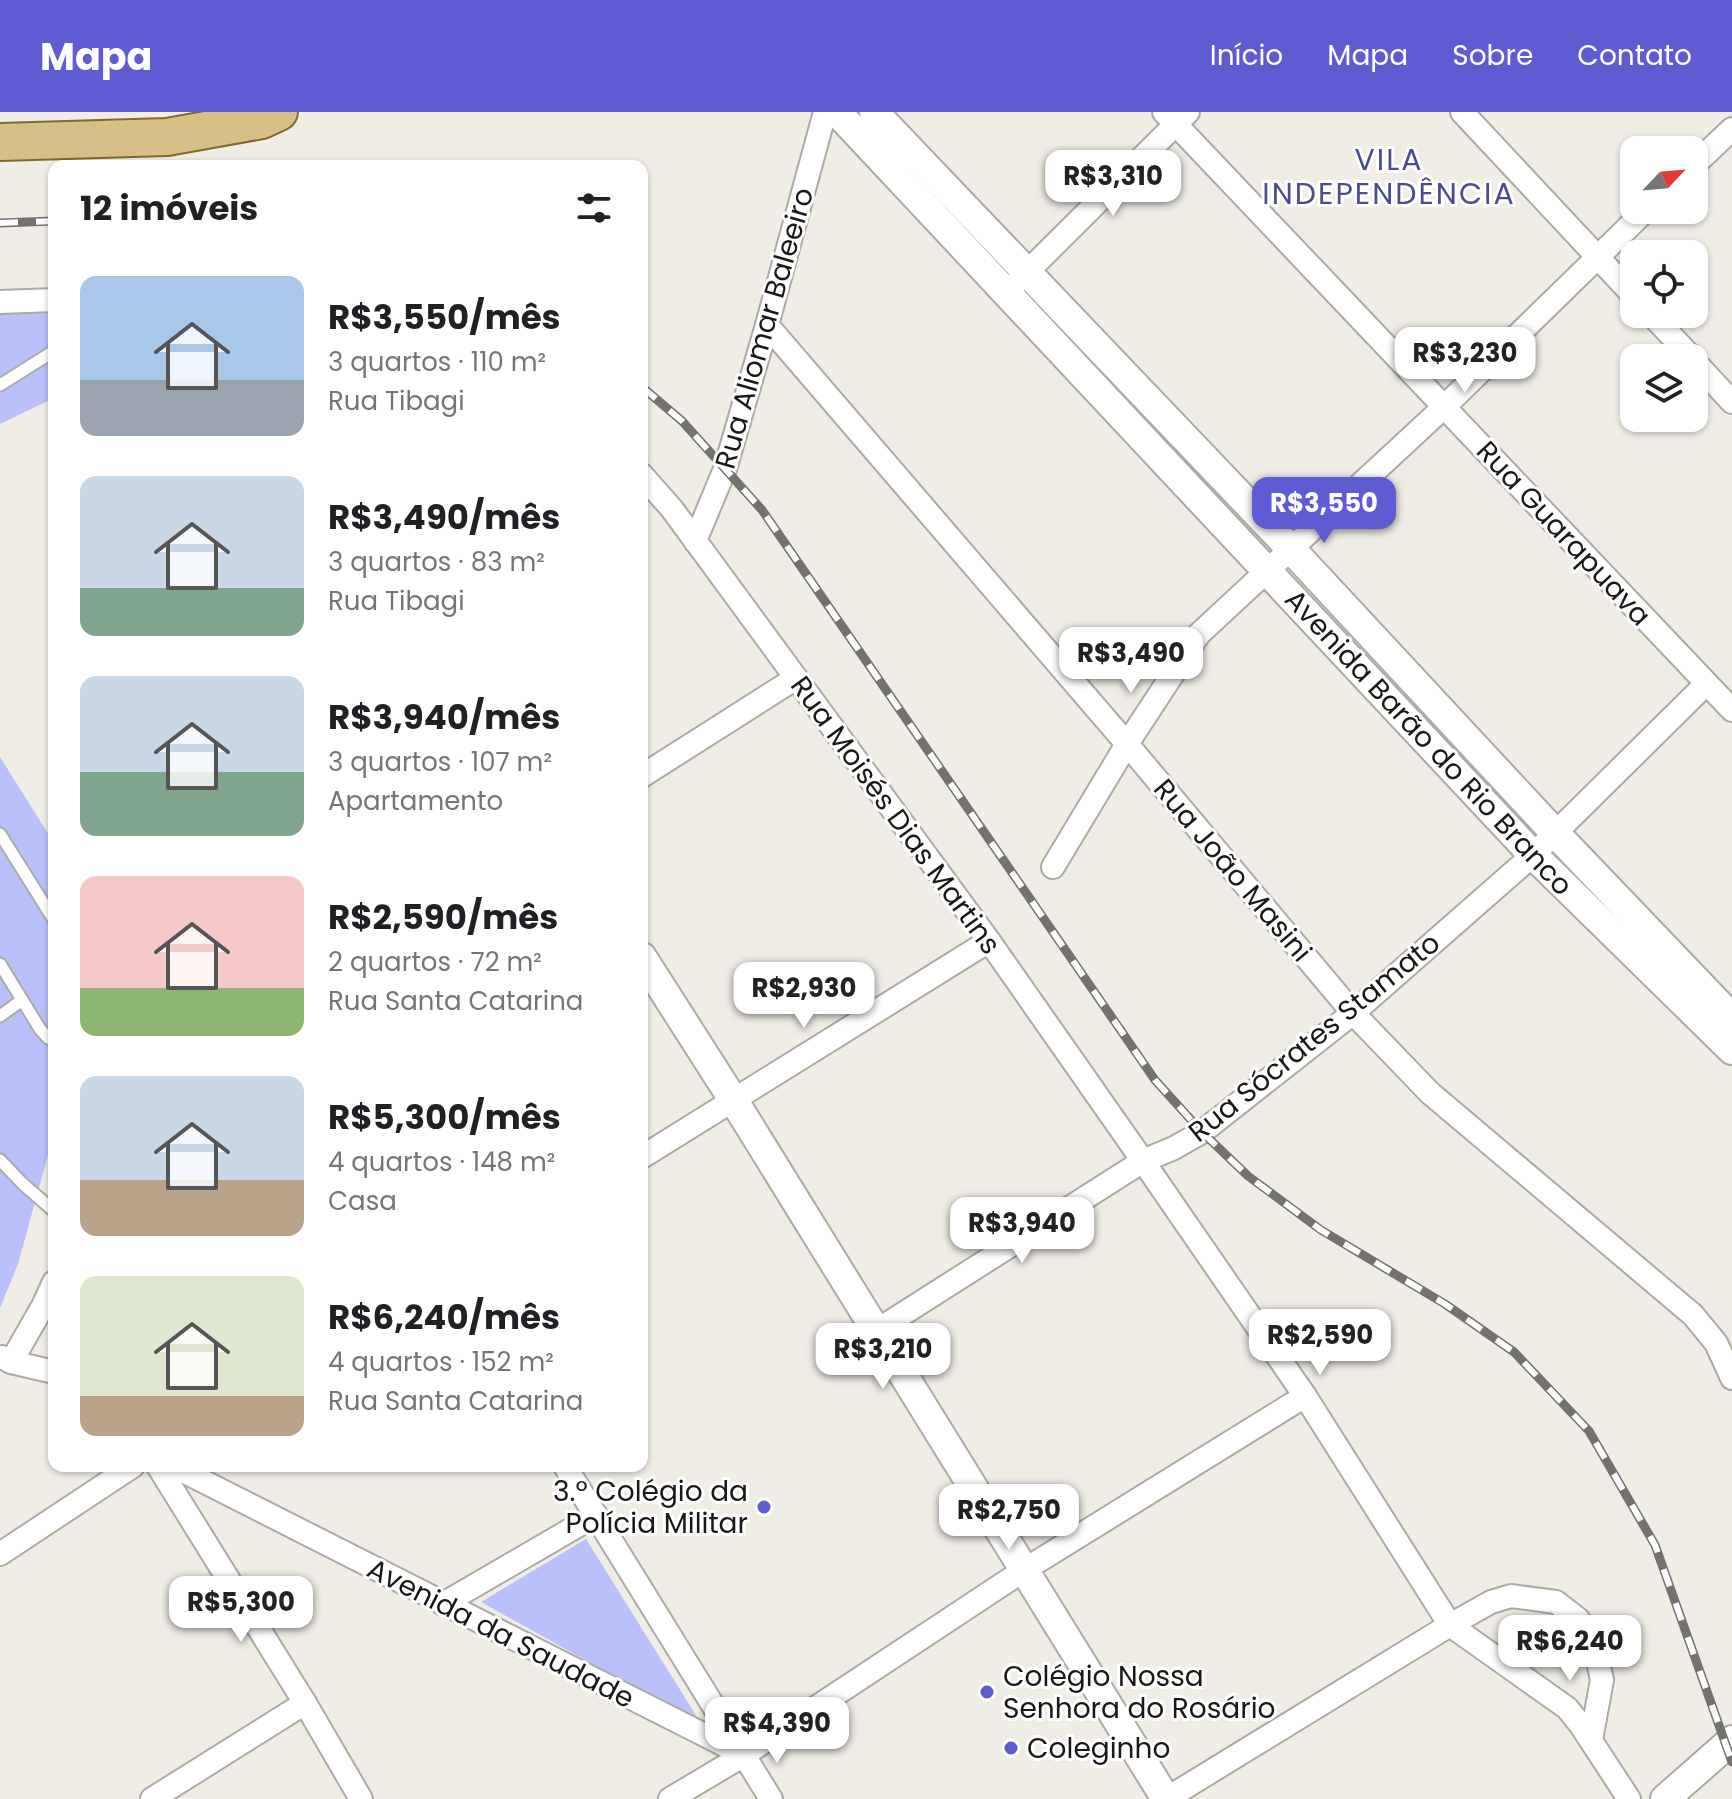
<!DOCTYPE html>
<html lang="pt">
<head>
<meta charset="utf-8">
<style>
	:root { --surface:#fff; --page:#f2f2f2; --text:#202124; --muted:#757577; --accent:#5e5bd3 }
	body { margin:0; font-family:Poppins,sans-serif; background:var(--page); color:var(--text); height:100vh; display:flex; flex-direction:column; font-size:30px; white-space:nowrap }
	* { box-sizing:border-box; margin:0 }
	p { font-size:26px; color:var(--muted) }
	.icon { flex:none; width:44px; height:44px; fill:none; stroke:currentColor; stroke-width:2; stroke-linecap:round; stroke-linejoin:round }
	.map { position:relative; flex:1; overflow:hidden }
	.side { position:absolute; left:48px; top:48px; width:600px; height:1312px; display:flex; flex-direction:column; background:var(--surface); border-radius:16px; box-shadow:0 2px 6px #0004 }
	.side>* { flex:none }
	.needle { width:52px; rotate:64deg }
	.controls { position:absolute; left:1620px; top:24px; display:grid; gap:16px }
	.controls a { display:grid; place-items:center; width:88px; height:88px; border-radius:16px; background:var(--surface); box-shadow:0 2px 6px #0004; font-size:40px }
	.price { position:absolute; translate:-50% -68px; padding:0 18px; border-radius:16px; background:#fff; color:#222; font-size:26px; line-height:52px; filter:drop-shadow(0 2px 4px #0008) }
	.price::after { content:''; position:absolute; left:50%; top:48px; width:24px; height:18px; margin-left:-12px; background:inherit; clip-path:polygon(0 0,100% 0,50% 100%) }
	.price.on { background:var(--accent); color:#fff }
	ul { padding:0; list-style:none }
	li { display:flex; align-items:center; gap:24px; height:200px; padding:0 32px }
	li span { display:grid; place-items:center; flex:none; width:224px; height:160px; border-radius:16px; color:#555 }
	li>.icon { margin-inline-start:auto }
	span .icon { width:96px; height:96px; fill:#fffc; stroke-width:1 }
	li b { font-size:34px }
	h2 { display:flex; justify-content:space-between; align-items:center; height:96px; padding:0 32px; font-size:34px }
	header { display:flex; align-items:center; gap:48px; box-sizing:border-box; height:112px; padding:0 40px; background:var(--accent); color:#fff }
	header strong { font-size:38px }
	nav { display:flex; gap:44px; margin-inline-start:auto; font-size:28px }
	.map>svg:first-child { display:block }
	.green { fill:#bac0fb }
	.lines { fill:none; stroke-linecap:round; stroke-linejoin:round }
	.service-casing { stroke:#adaaa4; stroke-width:15 }
	.minor-casing { stroke:#adaaa4; stroke-width:26 }
	.tertiary-casing { stroke:#adaaa4; stroke-width:32 }
	.primary-casing { stroke:#826a2c; stroke-width:40 }
	.service { stroke:#fff; stroke-width:11 }
	.minor { stroke:#fff; stroke-width:22 }
	.tertiary { stroke:#fff; stroke-width:28 }
	.primary { stroke:#d6c088; stroke-width:36 }
	.rail-casing { stroke:#74726e; stroke-width:9 }
	.rail { stroke:#fff; stroke-width:6; stroke-dasharray:18; stroke-linecap:butt }
	.poi-dot { fill:#5e5bd3; stroke:#fff; stroke-width:3 }
	.labels { text-anchor:middle; stroke-width:6; stroke-linejoin:round; paint-order:stroke }
	.street-label { font-size:28px; fill:#191816; stroke:#fff }
	.poi-label { font-size:28px; fill:#191816; stroke:#fff; text-anchor:start }
	.neighbourhood-label { font-size:30px; letter-spacing:2px; fill:#4b4d8b; stroke:#fff }
</style>
</head>
<body>
<header>
<strong>Mapa</strong>
<nav><a>Início</a><a>Mapa</a><a>Sobre</a><a>Contato</a></nav>
</header>
<div class="map">
<svg width="1732" height="1687" viewBox="0 0 1732 1687">
	<rect width="100%" height="100%" fill="#f0ede7"/>
	<g class="green">
		<polygon points="54,200 54,286 0,312 0,201"/>
		<polygon points="0,645 54,731 54,1021 18,1152 0,1196"/>
		<polygon points="586,1427 702,1613 481,1490"/>
	</g>
	<g class="lines">
		<g class="service-casing">
			<g id="service">
				<polyline points="0,273 54,239"/>
				<polyline points="0,722 54,808"/>
				<polyline points="0,852 40,917 48,926 54,928"/>
				<polyline points="0,904 22,888"/>
				<polyline points="0,1048 23,1072 54,1099"/>
			</g>
		</g>
		<g class="minor-casing">
			<g id="minor">
				<polyline points="1164,0 1732,598"/>
				<polyline points="1462,0 1634,184"/>
				<polyline points="1694,53 1732,17"/>
				<polyline points="1016,171 1188,0"/>
				<polyline points="0,190 54,188"/>
				<polyline points="1651,202 1692,246"/>
				<polyline points="767,213 1127,632 1353,901 1430,981 1693,1203 1716,1231 1732,1266"/>
				<polyline points="1694,249 1732,290"/>
				<polyline points="642,363 672,397 989,829 1143,1049 1305,1284 1450,1513 1567,1596 1580,1612 1629,1687"/>
				<polyline points="695,429 725,357 767,213 825,0"/>
				<polyline points="642,664 796,566"/>
				<polyline points="1053,755 1127,632 1199,522 1444,295 1646,98"/>
				<polyline points="642,1045 989,829"/>
				<polyline points="876,1219 1143,1049 1174,1036 1202,1020 1353,901 1533,743 1706,572"/>
				<polyline points="2,1245 11,1250 54,1260"/>
				<polyline points="11,1250 43,1194 54,1170"/>
				<polyline points="158,1354 305,1591 361,1687"/>
				<polyline points="173,1354 744,1643"/>
				<polyline points="565,1354 771,1687"/>
				<polyline points="0,1442 133,1354"/>
				<polyline points="443,1492 596,1403"/>
				<polyline points="152,1687 305,1591"/>
				<polyline points="670,1687 744,1643 1024,1458 1305,1284"/>
				<polyline points="1166,1687 1450,1513 1491,1490 1511,1484 1556,1490 1578,1507 1597,1545 1602,1568 1591,1628"/>
			</g>
		</g>
		<g class="tertiary-casing">
			<g id="tertiary">
				<polyline points="837,0 1533,743 1732,938"/>
				<polyline points="874,0 1291,437 1555,721 1732,906"/>
				<polyline points="642,845 734,989 1166,1687"/>
				<polyline points="1665,1687 1732,1628"/>
			</g>
		</g>
		<g class="primary-casing">
			<polyline id="primary" points="0,30 167,25 262,8 279,0"/>
		</g>
		<use href="#service" class="service"/>
		<use href="#minor" class="minor"/>
		<use href="#tertiary" class="tertiary"/>
		<use href="#primary" class="primary"/>
		<g class="rail-casing">
			<g id="rail">
				<polyline points="0,111 54,109"/>
				<polyline points="642,275 682,309 762,398 1155,968 1202,1020 1248,1064 1321,1118 1445,1192 1514,1240 1589,1319 1655,1433 1732,1650"/>
			</g>
		</g>
		<use href="#rail" class="rail"/>
	</g>
	<g class="poi-dot">
		<circle cx="764" cy="1395" r="8"/>
		<circle cx="987" cy="1580" r="8"/>
		<circle cx="1011" cy="1636" r="8"/>
	</g>
	<g class="labels">
		<g class="street-label">
			<text transform="translate(764 216) rotate(-74)" y="10">Rua Aliomar Baleeiro</text>
			<text transform="translate(1564 421) rotate(47)" y="10">Rua Guarapuava</text>
			<text transform="translate(1429 630) rotate(47)" y="10">Avenida Barão do Rio Branco</text>
			<text transform="translate(896 703) rotate(54)" y="10">Rua Moisés Dias Martins</text>
			<text transform="translate(1233 758) rotate(50)" y="10">Rua João Masini</text>
			<text transform="translate(1314 925) rotate(-39)" y="10">Rua Sócrates Stamato</text>
			<text transform="translate(501 1521) rotate(27)" y="10">Avenida da Saudade</text>
		</g>
		<g class="poi-label">
			<text x="748" y="1389" text-anchor="end">3.º Colégio da<tspan x="748" dy="32">Polícia Militar</tspan></text>
			<text x="1003" y="1574">Colégio Nossa<tspan x="1003" dy="32">Senhora do Rosário</tspan></text>
			<text x="1027" y="1646">Coleginho</text>
		</g>
		<g class="neighbourhood-label">
			<text x="1389" y="58">VILA<tspan x="1389" dy="34">INDEPENDÊNCIA</tspan></text>
		</g>
	</g>
</svg>
<div class="controls">
<a><svg class="needle" viewBox="-14 -14 28 28"><path d="M0-13l5 13h-10z" fill="#e53935"/><path d="M0 13l5-13h-10z" fill="#757577"/></svg></a>
<a><svg class="icon" aria-label="locate" viewBox="0 0 24 24"><circle cx="12" cy="12" r="6"/><path d="M12 2v4M12 18v4M2 12h4M18 12h4"/></svg></a>
<a><svg class="icon" aria-label="layers" viewBox="0 0 24 24"><path d="M12 4l9 5-9 5-9-5zM3 14l9 5 9-5"/></svg></a>
</div>
<b class="price" style="left:1113px;top:106px">R$3,310</b>
<b class="price" style="left:1465px;top:283px">R$3,230</b>
<b class="price on" style="left:1324px;top:433px">R$3,550</b>
<b class="price" style="left:1131px;top:583px">R$3,490</b>
<b class="price" style="left:804px;top:918px">R$2,930</b>
<b class="price" style="left:1022px;top:1153px">R$3,940</b>
<b class="price" style="left:1320px;top:1265px">R$2,590</b>
<b class="price" style="left:883px;top:1279px">R$3,210</b>
<b class="price" style="left:1009px;top:1440px">R$2,750</b>
<b class="price" style="left:241px;top:1532px">R$5,300</b>
<b class="price" style="left:1570px;top:1571px">R$6,240</b>
<b class="price" style="left:777px;top:1653px">R$4,390</b>
<section class="side">
<h2>12 imóveis<svg class="icon" aria-label="filters" viewBox="0 0 24 24"><path d="M4 7h16M4 17h16"/><circle cx="9" cy="7" r="2"/><circle cx="15" cy="17" r="2"/></svg></h2>
<ul>
<li><span style="background:linear-gradient(#a9c7e8 65%,#9aa5b1 0)"><svg class="icon" aria-label="home" viewBox="0 0 24 24"><path d="M3 11l9-7 9 7M6 9v11h12V9"/></svg></span><div><b>R$3,550/mês</b><p>3 quartos · 110 m²</p><p>Rua Tibagi</p></div></li>
<li><span style="background:linear-gradient(#c9d6e8 70%,#7fa58c 0)"><svg class="icon" aria-label="home" viewBox="0 0 24 24"><path d="M3 11l9-7 9 7M6 9v11h12V9"/></svg></span><div><b>R$3,490/mês</b><p>3 quartos · 83 m²</p><p>Rua Tibagi</p></div></li>
<li><span style="background:linear-gradient(#c9d6e8 60%,#7fa58c 0)"><svg class="icon" aria-label="home" viewBox="0 0 24 24"><path d="M3 11l9-7 9 7M6 9v11h12V9"/></svg></span><div><b>R$3,940/mês</b><p>3 quartos · 107 m²</p><p>Apartamento</p></div></li>
<li><span style="background:linear-gradient(#f6c9c9 70%,#8fb573 0)"><svg class="icon" aria-label="home" viewBox="0 0 24 24"><path d="M3 11l9-7 9 7M6 9v11h12V9"/></svg></span><div><b>R$2,590/mês</b><p>2 quartos · 72 m²</p><p>Rua Santa Catarina</p></div></li>
<li><span style="background:linear-gradient(#c9d6e8 65%,#b9a48a 0)"><svg class="icon" aria-label="home" viewBox="0 0 24 24"><path d="M3 11l9-7 9 7M6 9v11h12V9"/></svg></span><div><b>R$5,300/mês</b><p>4 quartos · 148 m²</p><p>Casa</p></div></li>
<li><span style="background:linear-gradient(#dfe7d0 75%,#b9a48a 0)"><svg class="icon" aria-label="home" viewBox="0 0 24 24"><path d="M3 11l9-7 9 7M6 9v11h12V9"/></svg></span><div><b>R$6,240/mês</b><p>4 quartos · 152 m²</p><p>Rua Santa Catarina</p></div></li>
</ul>
</section>
</div>
</body>
</html>
